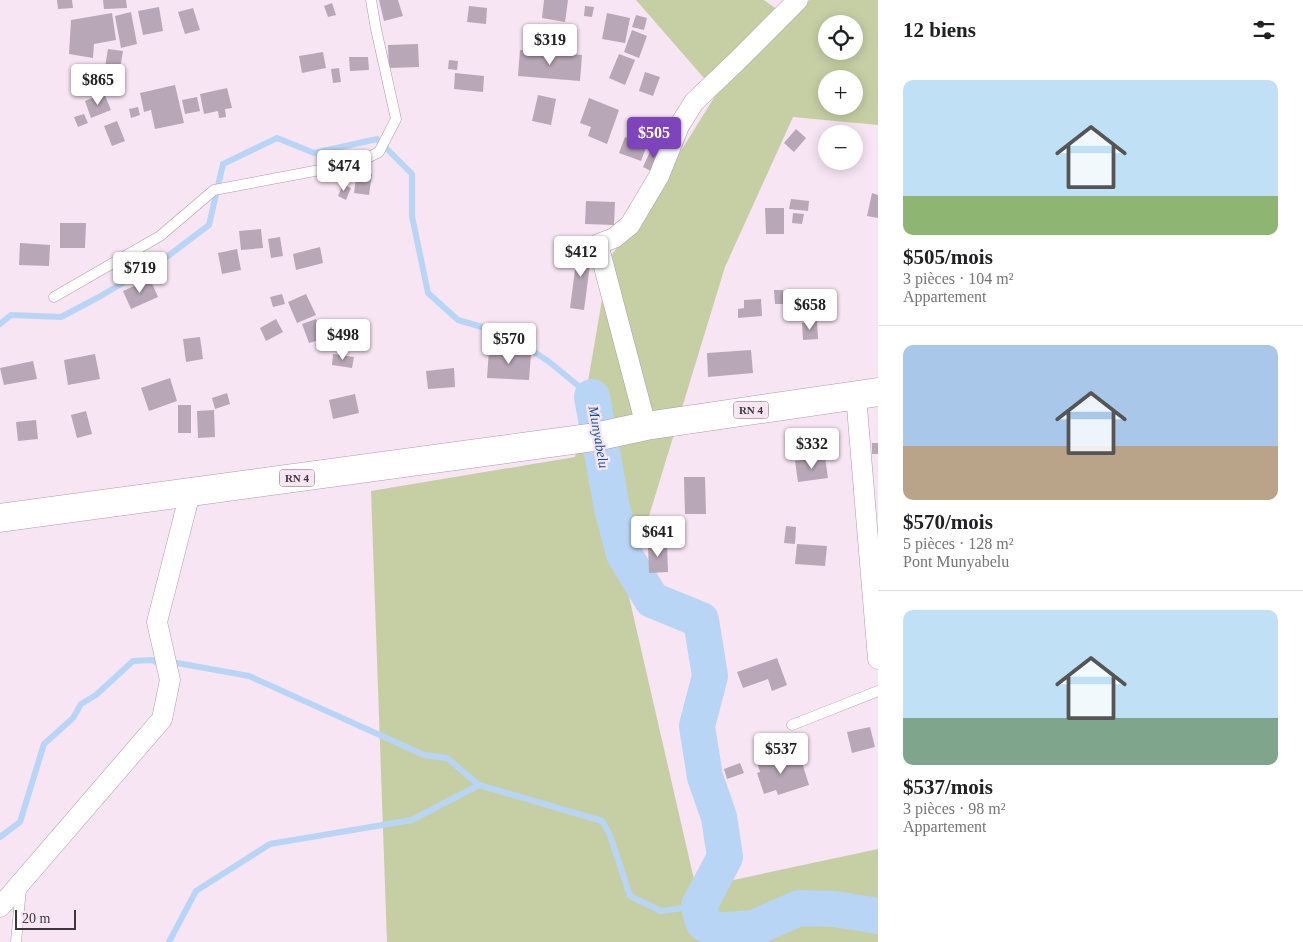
<!DOCTYPE html>
<html lang="fr">
<head>
<meta charset="utf-8">
<style>
	:root { --surface:#fff; --page:#f6f6f6; --text:#202124; --muted:#757577; --line:#e0e0e0; --accent:#7d44bb }
	body { margin:0; font-family:Georgia,serif; background:var(--page); color:var(--text); height:100vh; display:flex; flex-direction:column; font-size:19px; white-space:nowrap }
	* { box-sizing:border-box; margin:0 }
	p { font-size:16px; color:var(--muted) }
	.icon { flex:none; width:28px; height:28px; fill:none; stroke:currentColor; stroke-width:2; stroke-linecap:round; stroke-linejoin:round }
	.map { position:relative; flex:1; overflow:hidden }
	.panel { display:flex; flex-direction:column; background:var(--surface); width:425px }
	.panel>* { flex:none }
	.tools { position:absolute; left:818px; top:15px; display:grid; gap:10px }
	.tools a { display:grid; place-items:center; width:45px; height:45px; border-radius:50%; background:var(--surface); box-shadow:0 2px 12px #0003; font-size:25px }
	.scale { position:absolute; left:15px; bottom:12px; width:61px; box-sizing:border-box; padding-left:5px; border:2px solid #3d363c; border-top:0; font-size:14px; line-height:18px; white-space:nowrap; color:#3d363c; -webkit-text-stroke:4px #f7e5f4; paint-order:stroke }
	.price { position:absolute; translate:-50% -42px; padding:0 11px; border-radius:5px; background:#fff; color:#222; font-size:16px; line-height:32px; filter:drop-shadow(0 1px 2px #0008) }
	.price::after { content:''; position:absolute; left:50%; top:30px; width:15px; height:11px; margin-left:-8px; background:inherit; clip-path:polygon(0 0,100% 0,50% 100%) }
	.price.selected { background:var(--accent); color:#fff }
	ul { padding:0; list-style:none }
	li { display:grid; align-content:center; gap:10px; height:265px; padding:0 25px }
	li+li { border-top:1px solid var(--line) }
	li span { display:grid; place-items:center; height:155px; border-radius:10px; color:#555 }
	li>.icon { margin-inline-start:auto }
	span .icon { width:90px; height:90px; fill:#fffc; stroke-width:1 }
	li b { font-size:21px }
	h2 { display:flex; justify-content:space-between; align-items:center; height:60px; padding:0 25px; font-size:21px }
	main { display:flex; flex:1; min-height:0 }
	.map>svg:first-child { display:block }
	.green { fill:#c6cfa4; fill-rule:evenodd }
	.lines { fill:none; stroke-linecap:round; stroke-linejoin:round }
	.stream { stroke:#b9d5f5; stroke-width:6 }
	.river { stroke:#b9d5f5; stroke-width:36 }
	.building { fill:#b8a7b6 }
	.lane-casing { stroke:#ad9cab; stroke-width:11 }
	.street-casing { stroke:#ad9cab; stroke-width:21 }
	.highway-casing { stroke:#ad9cab; stroke-width:29 }
	.lane { stroke:#fff; stroke-width:10 }
	.street { stroke:#fff; stroke-width:20 }
	.highway { stroke:#fff; stroke-width:28 }
	.labels { text-anchor:middle; stroke-width:5; stroke-linejoin:round; paint-order:stroke }
	.shield { fill:#f7e5f4; stroke:#756a73; stroke-width:1 }
	.shield-label { font-size:11px; font-weight:bold; fill:#3d363c }
	.water-label { font-size:14px; font-style:italic; fill:#0c508e; stroke:#f7e5f4 }
</style>
</head>
<body>
<main>
<div class="map">
<svg width="878" height="942" viewBox="0 0 878 942">
	<rect width="100%" height="100%" fill="#f7e5f4"/>
	<path class="green" d="M636,0H764L789,18L810,0H878V125L793,117L725,267L627,588L696,888L878,849V942H387L371,491L575,457L609,259L651,199L717,93ZM826,24H854V51H826ZM826,79H854V106H826Z"/>
	<g class="lines">
		<g class="stream">
			<polyline points="0,324 11,315 61,317 99,297 168,256 209,225 223,164 277,138 314,153 377,139 412,174 412,216 428,293 458,320 506,334 548,361 592,397"/>
			<polyline points="177,663 249,676 424,755 447,758 479,785 602,821 610,835 630,896 661,911 699,906"/>
			<polyline points="0,837 20,822 44,744 73,718 81,704 96,695 133,661 153,660 161,666"/>
			<polyline points="169,942 196,891 270,844 412,820 479,785"/>
		</g>
		<polyline class="river" points="592,397 612,508 624,554 652,600 701,620 710,676 697,726 705,777 719,817 725,857 699,906 703,922 716,931 754,928 799,908 835,909 878,916"/>
	</g>
	<g class="building">
		<polygon points="57,0 72,0 73,8 58,9"/>
		<polygon points="103,0 126,0 127,8 104,9"/>
		<polygon points="379,0 398,0 403,16 384,21"/>
		<polygon points="544,0 568,0 565,22 542,18"/>
		<polygon points="332,3 336,15 328,17 324,6"/>
		<polygon points="469,6 487,8 486,24 467,22"/>
		<polygon points="585,6 594,7 592,17 584,16"/>
		<polygon points="159,7 163,31 143,35 138,11"/>
		<polygon points="193,8 200,30 185,34 178,12"/>
		<polygon points="131,12 137,44 121,48 115,16"/>
		<polygon points="112,13 116,40 94,44 93,58 69,54 71,20"/>
		<polygon points="607,13 630,18 625,43 602,39"/>
		<polygon points="636,15 647,18 644,30 632,27"/>
		<polygon points="632,30 647,36 639,58 624,52"/>
		<polygon points="418,44 419,67 389,68 388,45"/>
		<polygon points="108,49 123,51 118,81 103,79"/>
		<polygon points="520,50 582,55 580,81 518,76"/>
		<polygon points="323,52 326,68 302,73 299,56"/>
		<polygon points="619,54 635,60 625,85 609,78"/>
		<polygon points="349,57 368,57 369,70 350,71"/>
		<polygon points="449,60 458,61 457,70 448,69"/>
		<polygon points="339,68 341,82 333,83 331,69"/>
		<polygon points="645,72 660,77 653,96 639,91"/>
		<polygon points="455,73 484,76 483,92 454,89"/>
		<polygon points="175,85 184,123 155,129 151,110 144,112 140,93"/>
		<polygon points="227,88 232,108 225,109 226,117 219,118 218,111 204,114 200,94"/>
		<polygon points="104,93 111,110 91,118 85,101"/>
		<polygon points="538,95 556,99 551,125 532,121"/>
		<polygon points="197,97 200,111 185,114 182,100"/>
		<polygon points="589,98 619,110 607,144 588,136 591,127 580,123"/>
		<polygon points="138,107 140,115 131,118 129,109"/>
		<polygon points="84,114 88,123 78,127 74,117"/>
		<polygon points="117,121 125,141 112,146 104,126"/>
		<polygon points="796,129 806,138 794,152 784,143"/>
		<polygon points="625,137 647,145 641,161 619,153"/>
		<polygon points="653,145 665,151 655,173 643,167"/>
		<polygon points="344,171 353,172 352,182 343,182"/>
		<polygon points="357,172 372,174 369,195 354,193"/>
		<polygon points="343,184 351,188 346,200 338,196"/>
		<polygon points="872,193 878,195 878,218 867,216"/>
		<polygon points="791,199 809,201 808,211 789,209"/>
		<polygon points="586,201 615,202 614,225 585,224"/>
		<polygon points="765,208 784,208 784,234 766,234"/>
		<polygon points="793,213 804,214 802,224 792,223"/>
		<polygon points="60,223 86,223 85,248 60,248"/>
		<polygon points="261,229 263,248 241,250 239,231"/>
		<polygon points="280,237 283,256 271,258 268,239"/>
		<polygon points="20,243 50,245 49,266 19,265"/>
		<polygon points="320,247 323,263 296,270 293,254"/>
		<polygon points="578,247 592,249 584,310 570,308"/>
		<polygon points="237,249 241,270 222,274 218,253"/>
		<polygon points="150,279 158,297 131,309 123,291"/>
		<polygon points="774,290 783,290 784,304 775,304"/>
		<polygon points="282,294 285,304 273,307 270,297"/>
		<polygon points="306,294 316,315 297,323 288,302"/>
		<polygon points="761,299 762,316 738,318 738,309 744,308 744,300"/>
		<polygon points="276,319 283,332 266,341 260,328"/>
		<polygon points="316,319 323,339 309,343 302,324"/>
		<polygon points="817,321 818,339 803,340 802,323"/>
		<polygon points="200,337 203,359 186,362 183,339"/>
		<polygon points="489,350 531,353 529,380 487,378"/>
		<polygon points="751,350 753,373 708,377 707,353"/>
		<polygon points="95,354 100,379 68,385 64,360"/>
		<polygon points="333,354 354,357 352,368 332,365"/>
		<polygon points="33,361 37,379 4,385 0,368"/>
		<polygon points="454,368 455,387 428,389 426,371"/>
		<polygon points="170,378 177,401 149,411 141,388"/>
		<polygon points="227,393 230,404 215,409 212,398"/>
		<polygon points="355,394 359,413 333,419 329,400"/>
		<rect x="178" y="405" width="13" height="28"/>
		<polygon points="214,410 215,437 198,438 197,411"/>
		<polygon points="86,411 92,434 77,438 71,415"/>
		<polygon points="36,420 38,439 18,441 16,422"/>
		<rect x="872" y="443" width="6" height="11"/>
		<polygon points="825,457 828,478 798,482 795,461"/>
		<polygon points="684,477 705,477 706,514 685,514"/>
		<polygon points="786,526 796,527 795,544 784,543"/>
		<polygon points="667,544 668,572 649,573 648,545"/>
		<polygon points="797,544 827,546 825,566 795,564"/>
		<polygon points="777,658 787,685 772,691 768,679 743,688 737,672"/>
		<polygon points="870,727 875,747 852,753 847,732"/>
		<polygon points="783,755 785,761 800,756 809,785 778,795 776,790 764,794 757,773 760,772 756,759 767,756 768,760"/>
		<polygon points="740,763 744,773 727,779 724,769"/>
	</g>
	<g class="lines">
		<g class="lane-casing">
			<g id="lane">
				<polyline points="54,297 160,236 214,190 357,163 379,152 396,119 376,29 371,0"/>
				<polyline points="792,725 878,691"/>
				<polyline points="16,942 21,888"/>
			</g>
		</g>
		<g class="street-casing">
			<g id="street">
				<polyline points="856,395 878,659"/>
				<polyline points="646,426 598,244 614,238 630,225 659,176 679,126 694,102 737,61 798,0"/>
				<polyline points="0,907 162,719 170,680 157,622 190,493"/>
			</g>
		</g>
		<g class="highway-casing">
			<polyline id="highway" points="0,518 595,437 646,426 878,392"/>
		</g>
		<use href="#lane" class="lane"/>
		<use href="#street" class="street"/>
		<use href="#highway" class="highway"/>
	</g>
	<g class="labels">
		<g class="shield">
			<rect x="733.5" y="401.5" width="35" height="17" rx="4"/>
			<rect x="279.5" y="469.5" width="35" height="17" rx="4"/>
		</g>
		<g class="shield-label">
			<text x="751" y="414">RN 4</text>
			<text x="297" y="482">RN 4</text>
		</g>
		<g class="water-label">
			<text transform="translate(599 437) rotate(80)" y="5">Munyabelu</text>
		</g>
	</g>
</svg>
<div class="tools">
<a><svg class="icon" aria-label="locate" viewBox="0 0 24 24"><circle cx="12" cy="12" r="6"/><path d="M12 2v4M12 18v4M2 12h4M18 12h4"/></svg></a>
<a>+</a>
<a>−</a>
</div>
<div class="scale">20 m</div>
<b class="price" style="left:550px;top:66px">$319</b>
<b class="price" style="left:98px;top:106px">$865</b>
<b class="price selected" style="left:654px;top:159px">$505</b>
<b class="price" style="left:344px;top:192px">$474</b>
<b class="price" style="left:581px;top:278px">$412</b>
<b class="price" style="left:140px;top:294px">$719</b>
<b class="price" style="left:810px;top:331px">$658</b>
<b class="price" style="left:343px;top:361px">$498</b>
<b class="price" style="left:509px;top:365px">$570</b>
<b class="price" style="left:812px;top:470px">$332</b>
<b class="price" style="left:658px;top:558px">$641</b>
<b class="price" style="left:781px;top:775px">$537</b>
</div>
<section class="panel">
<h2>12 biens<svg class="icon" aria-label="filters" viewBox="0 0 24 24"><path d="M4 7h16M4 17h16"/><circle cx="9" cy="7" r="2"/><circle cx="15" cy="17" r="2"/></svg></h2>
<ul>
<li><span style="background:linear-gradient(#bfe0f5 75%,#8fb573 0)"><svg class="icon" aria-label="home" viewBox="0 0 24 24"><path d="M3 11l9-7 9 7M6 9v11h12V9"/></svg></span><div><b>$505/mois</b><p>3 pièces · 104 m²</p><p>Appartement</p></div></li>
<li><span style="background:linear-gradient(#a9c7e8 65%,#b9a48a 0)"><svg class="icon" aria-label="home" viewBox="0 0 24 24"><path d="M3 11l9-7 9 7M6 9v11h12V9"/></svg></span><div><b>$570/mois</b><p>5 pièces · 128 m²</p><p>Pont Munyabelu</p></div></li>
<li><span style="background:linear-gradient(#bfe0f5 70%,#7fa58c 0)"><svg class="icon" aria-label="home" viewBox="0 0 24 24"><path d="M3 11l9-7 9 7M6 9v11h12V9"/></svg></span><div><b>$537/mois</b><p>3 pièces · 98 m²</p><p>Appartement</p></div></li>
</ul>
</section>
</main>
</body>
</html>
